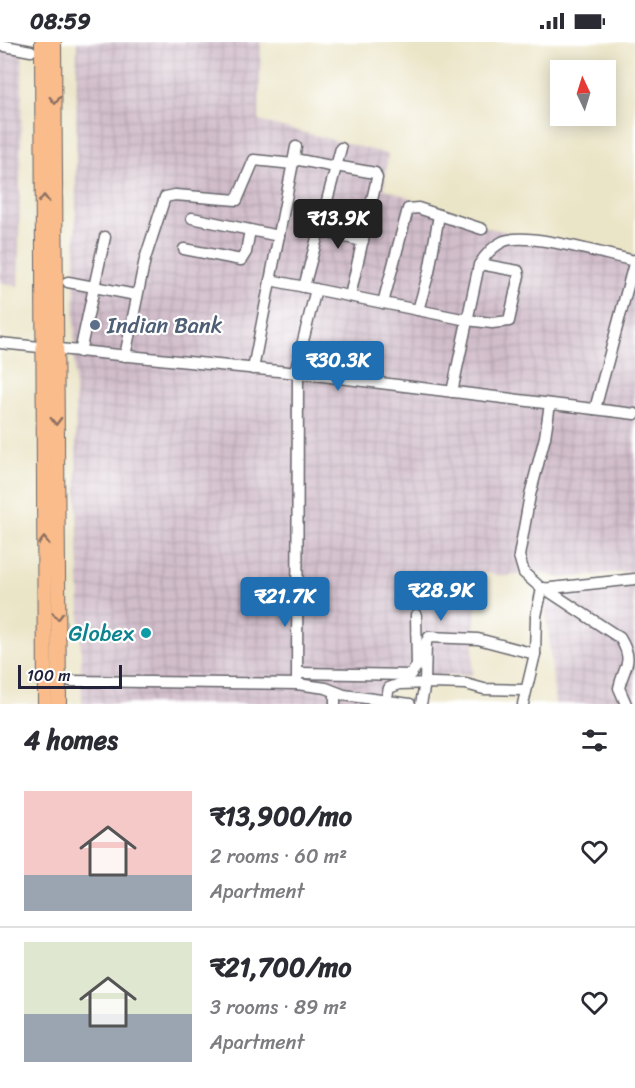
<!DOCTYPE html>
<html lang="en">
<head>
<meta charset="utf-8">
<style>
	:root { --surface:#fff; --page:#f2f2f3; --text:#2b2b33; --muted:#7c7c81; --line:#e1e1e2; --accent:#1f6fb2 }
	body { margin:0; font-family:Sriracha,sans-serif; background:var(--page); color:var(--text); height:100vh; display:flex; flex-direction:column; font-size:22px; white-space:nowrap }
	* { box-sizing:border-box; margin:0 }
	p { font-size:20px; color:var(--muted) }
	.icon { flex:none; width:33px; height:33px; fill:none; stroke:currentColor; stroke-width:2; stroke-linecap:round; stroke-linejoin:round }
	.map { position:relative; height:662px; overflow:hidden }
	.panel { display:flex; flex-direction:column; background:var(--surface); flex:1 }
	.panel>* { flex:none }
	.needle { width:39px; rotate:356deg }
	.buttons { position:absolute; left:550px; top:18px; display:grid; gap:12px }
	.buttons a { display:grid; place-items:center; width:66px; height:66px; border-radius:0px; background:var(--surface); box-shadow:0 3px 15px #0003; font-size:30px }
	.scale { position:absolute; left:18px; bottom:15px; width:104px; box-sizing:border-box; padding-left:6px; border:3px solid #22223b; border-top:0; font-size:16px; line-height:21px; white-space:nowrap; color:#22223b; -webkit-text-stroke:4px #fff; paint-order:stroke }
	.price { position:absolute; translate:-50% -51px; padding:0 14px; border-radius:6px; background:var(--accent); color:#fff; font-size:20px; line-height:39px; filter:drop-shadow(0 2px 3px #0008) }
	.price::after { content:''; position:absolute; left:50%; top:36px; width:18px; height:14px; margin-left:-9px; background:inherit; clip-path:polygon(0 0,100% 0,50% 100%) }
	.price.selected { background:#222; color:#fff }
	ul { padding:0; list-style:none }
	li { display:flex; align-items:center; gap:18px; height:150px; padding:0 24px }
	li+li { border-top:2px solid var(--line) }
	li span { display:grid; place-items:center; flex:none; width:168px; height:120px; border-radius:0px; color:#555 }
	li>.icon { margin-inline-start:auto }
	span .icon { width:72px; height:72px; fill:#fffc; stroke-width:1 }
	li b { font-size:26px }
	h2 { display:flex; justify-content:space-between; align-items:center; height:72px; padding:0 24px; font-size:26px }
	.status { display:flex; justify-content:space-between; align-items:center; height:42px; padding:0 30px; background:var(--surface); direction:ltr }
	.status svg { height:16px; fill:currentColor }
	.map>svg:first-child { display:block }
	.industrial { fill:url(#industrial-grid) }
	.lines { fill:none; stroke-linecap:round; stroke-linejoin:round }
	.minor-casing { stroke:#68666c; stroke-width:13 }
	.major-casing { stroke:#68666c; stroke-width:16 }
	.minor { stroke:#fff; stroke-width:10 }
	.major { stroke:#f9bc8a; stroke-width:14 }
	.oneway { stroke:#8e6f62 }
	.service-dot { fill:#5c6f8a; stroke:#fff; stroke-width:2 }
	.culture-dot { fill:#0f9aa8; stroke:#fff; stroke-width:2 }
	.labels { text-anchor:middle; stroke-width:4.5; stroke-linejoin:round; paint-order:stroke }
	.service-label { font-size:22px; fill:#4e5e75; stroke:#fff; text-anchor:start }
	.culture-label { font-size:22px; fill:#0d838f; stroke:#fff; text-anchor:end }
</style>
</head>
<body>
<div class="status"><b>08:59</b><svg viewBox="0 0 49 12"><path d="M0 12V9h3v3zM5 12V6h3v6zM10 12V3h3v9zM15 12V0h3v12zM26 1h20v11H26zM47 4h2v5h-2z"/></svg></div>
<div class="map">
<svg width="635" height="662" viewBox="0 0 635 662">
	<defs>
		<pattern id="industrial-grid" width="8" height="8" patternUnits="userSpaceOnUse" patternTransform="scale(1.5)"><rect width="8" height="8" fill="#d1bdca"/><path d="M0 4h8M4 0v8" fill="none" stroke="#b3a2ae"/></pattern>
	</defs>
	<rect width="100%" height="100%" fill="#fff"/>
	<filter id="ink" filterUnits="userSpaceOnUse"><feTurbulence type="fractalNoise" baseFrequency=".0167" numOctaves="2"/><feDisplacementMap in="SourceGraphic" scale="12" xChannelSelector="R" yChannelSelector="G"/><feConvolveMatrix kernelMatrix="1 2 1 2 8 2 1 2 1" color-interpolation-filters="sRGB"/></filter>
	<filter id="wash" filterUnits="userSpaceOnUse"><feTurbulence type="fractalNoise" baseFrequency=".008" numOctaves="4" result="noise"/><feDisplacementMap in="SourceGraphic" scale="24" xChannelSelector="R" yChannelSelector="G"/><feGaussianBlur stdDeviation="1.35" result="paint"/><feColorMatrix in="noise" values="0 0 0 0 0 0 0 0 0 0 0 0 0 0 0 0 0 1.4 0 .05"/><feComposite in="paint" operator="in"/></filter>
	<g filter="url(#wash)">
		<rect width="100%" height="100%" fill="#ebe5c7"/>
		<g class="industrial">
			<polygon points="0,0 23,0 18,244 0,240"/>
			<polygon points="77,0 261,0 259,79 388,112 384,146 488,186 635,214 635,529 561,536 535,529 506,534 484,531 475,571 472,633 417,635 386,641 384,662 82,662 74,318"/>
			<polygon points="634,544 635,662 555,662 545,555"/>
		</g>
	</g>
	<g filter="url(#ink)">
		<g class="lines">
			<g class="minor-casing">
				<g id="minor">
					<polyline points="0,3 31,9"/>
					<polyline points="294,117 336,125"/>
					<polyline points="336,124 375,131 377,136 350,254"/>
					<polyline points="192,176 279,194"/>
					<polyline points="319,189 363,199"/>
					<polyline points="184,207 241,218 246,210 250,188"/>
					<polyline points="270,238 467,278 492,281 509,279 519,233 518,229 480,222"/>
					<polyline points="68,240 136,253"/>
					<polyline points="304,245 341,106"/>
					<polyline points="383,261 408,167 418,166 482,187"/>
					<polyline points="418,268 429,230 439,173"/>
					<polyline points="0,301 298,331 635,372"/>
					<polyline points="80,310 105,195"/>
					<polyline points="125,314 145,217 165,155 175,153 237,158 254,118 293,122"/>
					<polyline points="253,327 296,105"/>
					<polyline points="295,331 316,247"/>
					<path d="M452,350L479,223C484,215 492,205 502,200C524,188 607,213 635,219"/>
					<polyline points="595,367 635,218"/>
					<path d="M544,546L620,596C635,621 624,623 619,646L626,662"/>
					<polyline points="542,547 635,537"/>
					<polyline points="299,631 410,633 417,624 416,573"/>
					<polyline points="70,639 297,642 298,331"/>
					<polyline points="297,642 326,646 344,653 410,662"/>
					<polyline points="386,659 389,646 400,642 432,641 466,642 484,647 525,648"/>
					<polyline points="335,662 335,650"/>
					<polyline points="421,662 425,641 426,600 429,595 478,597 535,612"/>
					<polyline points="523,662 535,612 536,574 542,547 524,531 519,514 530,453 545,395 550,362"/>
				</g>
			</g>
			<g class="major-casing">
				<g id="major">
					<polyline points="42,0 45,662"/>
					<polyline points="54,0 59,662"/>
				</g>
			</g>
			<use href="#minor" class="minor"/>
			<use href="#major" class="major"/>
		</g>
		<defs><path id="oneway-chevron" d="M-2-3.5L2.5 0L-2 3.5" fill="none" stroke-width="1.6" stroke-linecap="round" stroke-linejoin="round" transform="scale(1.5)"/></defs>
		<g class="oneway">
			<use href="#oneway-chevron" transform="translate(55 58) rotate(89)"/>
			<use href="#oneway-chevron" transform="translate(44 157) rotate(-90)"/>
			<use href="#oneway-chevron" transform="translate(56 379) rotate(89)"/>
			<use href="#oneway-chevron" transform="translate(44 499) rotate(-90)"/>
			<use href="#oneway-chevron" transform="translate(58 574) rotate(89)"/>
		</g>
	</g>
	<circle class="service-dot" cx="95" cy="283" r="6"/>
	<circle class="culture-dot" cx="146" cy="591" r="6"/>
	<g class="labels">
		<g class="service-label">
			<text x="107" y="291">Indian Bank</text>
		</g>
		<g class="culture-label">
			<text x="134" y="599">Globex</text>
		</g>
	</g>
</svg>
<div class="buttons">
<a><svg class="needle" viewBox="-14 -14 28 28"><path d="M0-13l5 13h-10z" fill="#e53935"/><path d="M0 13l5-13h-10z" fill="#7c7c81"/></svg></a>
</div>
<div class="scale">100 m</div>
<b class="price selected" style="left:338px;top:208px">₹13.9K</b>
<b class="price" style="left:338px;top:350px">₹30.3K</b>
<b class="price" style="left:441px;top:580px">₹28.9K</b>
<b class="price" style="left:285px;top:586px">₹21.7K</b>
</div>
<section class="panel">
<h2>4 homes<svg class="icon" aria-label="filters" viewBox="0 0 24 24"><path d="M4 7h16M4 17h16"/><circle cx="9" cy="7" r="2"/><circle cx="15" cy="17" r="2"/></svg></h2>
<ul>
<li><span style="background:linear-gradient(#f6c9c9 70%,#9aa5b1 0)"><svg class="icon" aria-label="home" viewBox="0 0 24 24"><path d="M3 11l9-7 9 7M6 9v11h12V9"/></svg></span><div><b>₹13,900/mo</b><p>2 rooms · 60 m²</p><p>Apartment</p></div><svg class="icon" aria-label="heart" viewBox="0 0 24 24"><path d="M12 20l-8-8c-3-5 5-10 8-4 3-6 11-1 8 4z"/></svg></li>
<li><span style="background:linear-gradient(#dfe7d0 60%,#9aa5b1 0)"><svg class="icon" aria-label="home" viewBox="0 0 24 24"><path d="M3 11l9-7 9 7M6 9v11h12V9"/></svg></span><div><b>₹21,700/mo</b><p>3 rooms · 89 m²</p><p>Apartment</p></div><svg class="icon" aria-label="heart" viewBox="0 0 24 24"><path d="M12 20l-8-8c-3-5 5-10 8-4 3-6 11-1 8 4z"/></svg></li>
</ul>
</section>
</body>
</html>
